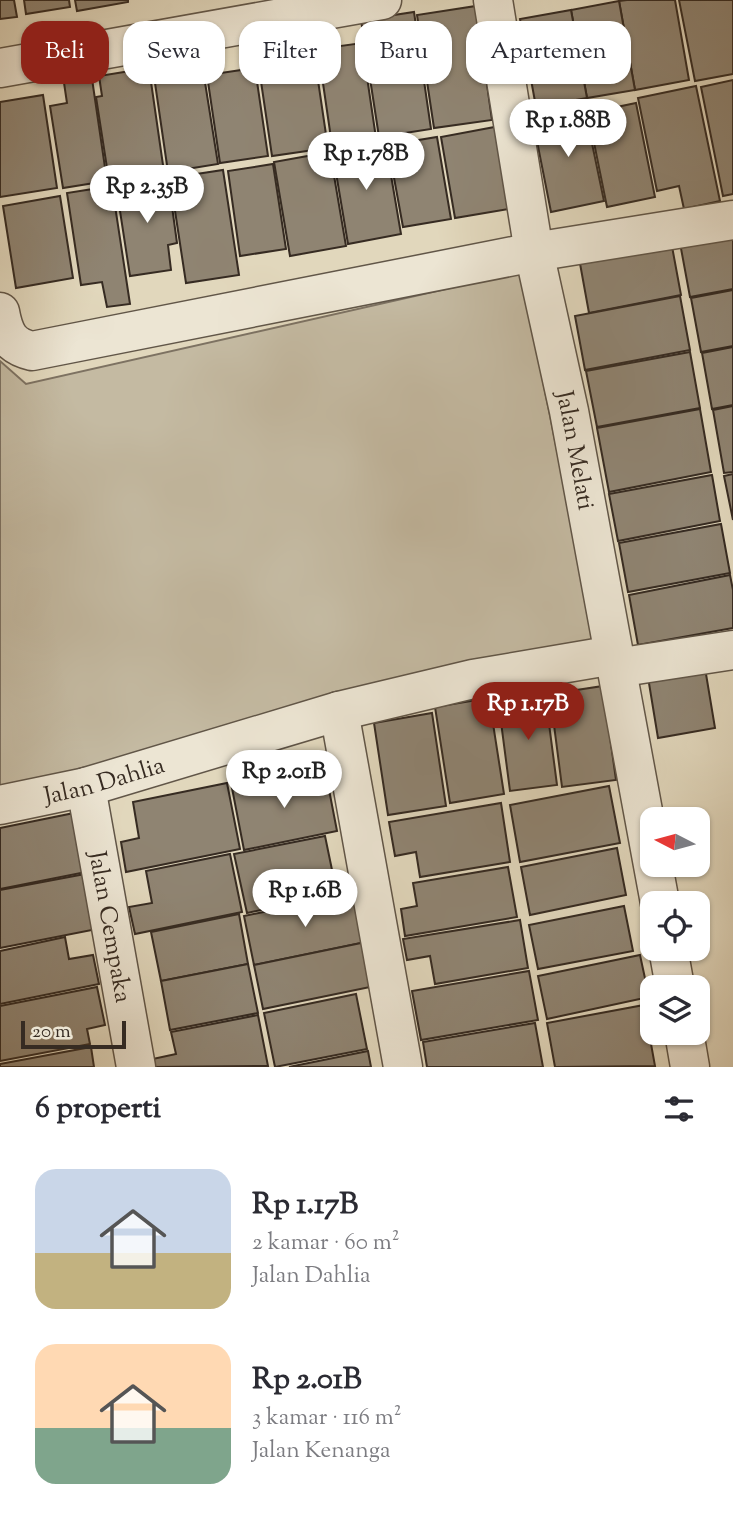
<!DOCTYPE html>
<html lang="id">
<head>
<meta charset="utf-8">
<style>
	:root { --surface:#fff; --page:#f7f7f7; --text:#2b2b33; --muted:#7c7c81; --accent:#8f2418 }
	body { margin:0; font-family:"Sorts Mill Goudy",serif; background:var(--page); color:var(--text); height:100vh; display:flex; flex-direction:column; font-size:26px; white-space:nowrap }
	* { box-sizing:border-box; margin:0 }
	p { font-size:23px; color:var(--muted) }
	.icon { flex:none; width:38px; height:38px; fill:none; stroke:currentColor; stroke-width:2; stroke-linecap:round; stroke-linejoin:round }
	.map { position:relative; height:1067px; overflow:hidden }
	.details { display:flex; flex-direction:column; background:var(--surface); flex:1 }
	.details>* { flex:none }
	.guide { position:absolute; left:21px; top:21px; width:691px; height:63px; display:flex; gap:14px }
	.needle { width:46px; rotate:276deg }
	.buttons { position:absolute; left:640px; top:807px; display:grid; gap:14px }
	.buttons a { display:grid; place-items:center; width:70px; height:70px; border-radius:14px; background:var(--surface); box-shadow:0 2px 5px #0004; font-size:35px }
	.scale { position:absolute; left:21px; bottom:18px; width:105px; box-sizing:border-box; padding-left:7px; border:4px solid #362b22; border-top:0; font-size:19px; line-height:24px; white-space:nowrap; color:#362b22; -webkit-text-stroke:5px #ece5d3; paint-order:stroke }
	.price { position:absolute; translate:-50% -60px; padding:0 16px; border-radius:24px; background:#fff; color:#222; font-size:23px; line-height:46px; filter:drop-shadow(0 2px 4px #0008) }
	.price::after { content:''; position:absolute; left:50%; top:42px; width:21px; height:16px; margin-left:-10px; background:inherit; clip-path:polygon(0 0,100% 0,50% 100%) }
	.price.selected { background:var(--accent); color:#fff }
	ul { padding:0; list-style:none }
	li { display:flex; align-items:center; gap:21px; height:175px; padding:0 35px }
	li span { display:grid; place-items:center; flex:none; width:196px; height:140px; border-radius:21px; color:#555 }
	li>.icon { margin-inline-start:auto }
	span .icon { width:84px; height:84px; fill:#fffc; stroke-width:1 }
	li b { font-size:30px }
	h2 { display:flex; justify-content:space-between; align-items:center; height:84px; padding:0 35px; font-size:30px }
	.tag { padding:0 24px; border-radius:21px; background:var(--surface); box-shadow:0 2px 5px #0004; font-size:24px; line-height:63px }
	.tag.selected { background:var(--accent); color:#fff }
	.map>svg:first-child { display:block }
	.green { fill:#c4baa2; stroke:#7d7262; stroke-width:2 }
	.building { fill:#8f8472; stroke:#362b22; stroke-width:2 }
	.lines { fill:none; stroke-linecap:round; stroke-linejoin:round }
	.minor-casing { stroke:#615648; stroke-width:41 }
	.minor { stroke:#ece5d3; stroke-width:38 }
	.labels { text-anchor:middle; stroke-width:5; stroke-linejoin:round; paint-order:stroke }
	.street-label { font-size:24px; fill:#362b22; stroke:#ece5d3 }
</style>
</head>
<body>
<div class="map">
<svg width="733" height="1067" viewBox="0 0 733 1067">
	<rect width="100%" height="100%" fill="#e1d7bc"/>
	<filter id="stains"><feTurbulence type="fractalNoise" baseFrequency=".00286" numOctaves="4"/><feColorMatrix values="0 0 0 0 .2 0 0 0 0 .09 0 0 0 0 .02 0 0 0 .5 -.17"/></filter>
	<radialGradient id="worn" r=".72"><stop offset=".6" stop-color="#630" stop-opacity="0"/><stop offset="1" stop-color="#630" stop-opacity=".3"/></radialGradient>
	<polygon class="green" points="521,272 596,644 84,769 0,786 0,361 26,384"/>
	<g class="building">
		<polygon points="0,0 14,0 17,17 0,19"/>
		<polygon points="24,0 69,0 70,7 26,14"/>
		<polygon points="75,0 128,0 128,2 77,11"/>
		<polygon points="627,0 675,0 689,80 635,90 619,1"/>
		<polygon points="679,0 733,0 733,74 695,81"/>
		<polygon points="619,1 635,90 587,98 571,10"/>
		<polygon points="476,6 492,120 434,128 417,15"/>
		<polygon points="571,10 587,98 536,107 520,19"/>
		<polygon points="414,12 431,129 379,137 361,20"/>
		<polygon points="362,43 376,138 332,145 318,49"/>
		<polygon points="315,60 328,148 272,156 259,68"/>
		<polygon points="149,68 164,172 115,180 113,168 107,168 96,97 102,96 99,76"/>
		<polygon points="255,68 268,156 220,163 207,75"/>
		<polygon points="91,72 107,181 63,188 50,106 67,103 63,76"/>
		<polygon points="204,76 218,164 168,172 155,83"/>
		<polygon points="733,80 733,194 723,196 701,87"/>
		<polygon points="696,86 720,201 684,209 679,186 657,191 638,98"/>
		<polygon points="43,95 57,188 0,197 0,102"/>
		<polygon points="636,103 655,197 607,207 588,113"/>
		<polygon points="584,105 604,201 551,212 532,116"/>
		<polygon points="500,126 515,208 455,218 441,137"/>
		<polygon points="437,137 451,219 403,227 388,145"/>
		<polygon points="385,140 401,234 348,244 332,149"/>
		<polygon points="330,152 346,246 290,256 274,162"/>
		<polygon points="273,164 286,249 240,256 228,171"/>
		<polygon points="223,170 239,275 186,283 170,178"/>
		<polygon points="168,177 177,243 168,245 171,270 130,276 116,185"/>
		<polygon points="112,186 130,304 107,307 102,282 81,285 67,193"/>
		<polygon points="60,196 73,278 16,288 3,206"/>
		<polygon points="733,233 733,289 690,297 680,243"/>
		<polygon points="671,241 681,295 589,313 579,258"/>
		<polygon points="733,290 733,346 701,352 691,298"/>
		<polygon points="680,296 690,350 585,370 575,316"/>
		<polygon points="733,347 733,405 712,409 702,353"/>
		<polygon points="690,352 700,408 597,427 586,371"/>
		<polygon points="733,406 733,472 724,473 713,410"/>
		<polygon points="700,409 711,472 609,492 597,428"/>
		<polygon points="733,474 733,520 724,476"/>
		<polygon points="712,475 720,521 618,541 609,494"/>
		<polygon points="721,524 730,573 628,592 619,543"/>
		<polygon points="730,575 733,590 733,628 638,645 629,595"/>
		<polygon points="704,662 715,728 658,738 647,671"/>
		<polygon points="603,686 616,780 562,787 550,694"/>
		<polygon points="545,693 557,785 510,791 498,699"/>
		<polygon points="489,698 504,794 450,803 435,707"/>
		<polygon points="432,713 446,806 388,815 374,723"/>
		<polygon points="325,769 337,831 244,850 232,788"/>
		<polygon points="227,783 240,849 126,872 121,842 139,838 133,802"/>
		<polygon points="609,786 620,843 520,862 510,805"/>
		<polygon points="501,803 510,862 420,877 416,852 395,856 389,822"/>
		<polygon points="74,813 86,872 0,889 0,828"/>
		<polygon points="325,836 337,894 247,913 234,854"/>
		<polygon points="617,848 626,895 530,915 521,867"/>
		<polygon points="230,854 242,912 135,934 129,907 152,903 146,871"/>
		<polygon points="508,867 517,917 405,936 401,909 417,906 413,883"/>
		<polygon points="85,874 97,929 0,948 0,890"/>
		<polygon points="356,893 366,942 254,965 244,916"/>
		<polygon points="624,906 633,951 538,969 529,925"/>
		<polygon points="239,914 248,964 161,981 151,932"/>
		<polygon points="520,920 528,968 435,984 430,956 407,960 403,939"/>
		<polygon points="65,937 69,959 93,955 99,984 0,1004 0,951"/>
		<polygon points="366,942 375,986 263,1009 254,965"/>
		<polygon points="640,955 649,997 547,1019 538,976"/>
		<polygon points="248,964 258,1013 170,1030 161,981"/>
		<polygon points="529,971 538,1020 421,1040 412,991"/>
		<polygon points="97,987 105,1025 87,1029 90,1044 0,1061 0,1006"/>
		<polygon points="356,994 367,1049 275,1067 264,1013"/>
		<polygon points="644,1005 655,1066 555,1067 547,1023"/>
		<polygon points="258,1015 268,1066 149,1067 148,1060 176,1054 171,1032"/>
		<polygon points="535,1023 543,1067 427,1067 423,1042"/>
		<polygon points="91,1047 94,1067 0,1067 0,1064"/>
		<polygon points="368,1051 371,1067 289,1067"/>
	</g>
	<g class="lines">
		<g class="minor-casing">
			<g id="minor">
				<path id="s1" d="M493,0L534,252L569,411L660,903"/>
				<polyline points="0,68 382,0"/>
				<path d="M0,312C4,334 10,346 32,351L534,252L733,220"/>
				<polyline points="616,668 733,650"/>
				<polyline points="339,711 403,1067"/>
				<path id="s2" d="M86,787L136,1067"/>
				<path id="s3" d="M0,805L86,787L339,711L473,679L614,655"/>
				<polyline points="668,948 675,987"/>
				<polyline points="684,1032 690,1067"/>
			</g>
		</g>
		<use href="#minor" class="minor"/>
	</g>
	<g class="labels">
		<g class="street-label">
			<text dy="8" stroke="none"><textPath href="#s1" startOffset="458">Jalan Melati</textPath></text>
			<text dy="8" stroke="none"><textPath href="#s3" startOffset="107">Jalan Dahlia</textPath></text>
			<text dy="8" stroke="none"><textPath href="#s2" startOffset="142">Jalan Cempaka</textPath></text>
		</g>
	</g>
	<rect width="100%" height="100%" filter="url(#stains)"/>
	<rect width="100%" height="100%" fill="url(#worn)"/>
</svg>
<div class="buttons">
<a><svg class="needle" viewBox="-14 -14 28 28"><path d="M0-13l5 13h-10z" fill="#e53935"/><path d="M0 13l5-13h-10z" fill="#7c7c81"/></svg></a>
<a><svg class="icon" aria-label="locate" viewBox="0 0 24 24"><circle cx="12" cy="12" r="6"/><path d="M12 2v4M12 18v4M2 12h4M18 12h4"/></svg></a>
<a><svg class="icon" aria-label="layers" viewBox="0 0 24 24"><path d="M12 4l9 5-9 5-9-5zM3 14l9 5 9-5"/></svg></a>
</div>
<div class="scale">20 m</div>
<b class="price" style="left:568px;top:159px">Rp 1.88B</b>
<b class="price" style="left:366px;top:192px">Rp 1.78B</b>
<b class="price" style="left:147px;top:225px">Rp 2.35B</b>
<b class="price selected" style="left:528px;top:742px">Rp 1.17B</b>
<b class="price" style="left:284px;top:810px">Rp 2.01B</b>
<b class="price" style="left:305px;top:929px">Rp 1.6B</b>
<div class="guide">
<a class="tag selected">Beli</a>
<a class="tag">Sewa</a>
<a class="tag">Filter</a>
<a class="tag">Baru</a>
<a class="tag">Apartemen</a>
</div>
</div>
<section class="details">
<h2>6 properti<svg class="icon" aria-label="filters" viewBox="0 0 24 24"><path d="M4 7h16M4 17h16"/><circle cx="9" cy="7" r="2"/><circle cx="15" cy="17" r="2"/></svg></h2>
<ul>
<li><span style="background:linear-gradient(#c9d6e8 60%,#c2b280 0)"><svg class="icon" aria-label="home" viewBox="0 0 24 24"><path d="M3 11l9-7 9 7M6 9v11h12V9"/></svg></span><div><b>Rp 1.17B</b><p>2 kamar · 60 m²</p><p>Jalan Dahlia</p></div></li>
<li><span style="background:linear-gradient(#ffd9b3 60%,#7fa58c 0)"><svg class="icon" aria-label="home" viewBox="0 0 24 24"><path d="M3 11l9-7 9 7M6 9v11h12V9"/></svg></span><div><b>Rp 2.01B</b><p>3 kamar · 116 m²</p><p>Jalan Kenanga</p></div></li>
</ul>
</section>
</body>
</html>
